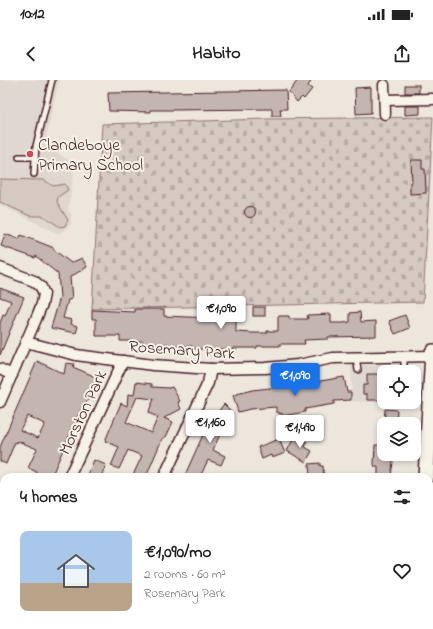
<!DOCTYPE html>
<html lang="en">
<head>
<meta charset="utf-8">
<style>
	:root { --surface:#fff; --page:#f6f6f6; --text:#222; --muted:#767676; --accent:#1a73e8 }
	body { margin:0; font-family:"Indie Flower",sans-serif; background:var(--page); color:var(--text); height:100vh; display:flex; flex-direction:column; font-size:15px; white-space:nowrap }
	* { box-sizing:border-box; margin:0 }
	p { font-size:13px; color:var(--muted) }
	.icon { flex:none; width:22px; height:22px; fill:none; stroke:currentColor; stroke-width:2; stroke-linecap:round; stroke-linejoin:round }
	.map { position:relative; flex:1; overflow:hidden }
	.details { position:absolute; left:0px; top:393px; width:433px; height:156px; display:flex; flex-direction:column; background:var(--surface); border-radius:12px 12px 0 0; box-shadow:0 2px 6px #0003 }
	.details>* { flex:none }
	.tools { position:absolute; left:377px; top:285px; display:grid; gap:8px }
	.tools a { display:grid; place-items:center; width:44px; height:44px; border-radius:8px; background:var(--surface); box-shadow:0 2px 6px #0003; font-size:20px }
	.price { position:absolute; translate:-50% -34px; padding:0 9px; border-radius:4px; background:#fff; color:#222; font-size:13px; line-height:26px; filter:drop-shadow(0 1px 2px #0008) }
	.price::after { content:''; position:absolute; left:50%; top:24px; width:12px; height:9px; margin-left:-6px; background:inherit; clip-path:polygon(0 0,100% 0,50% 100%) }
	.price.on { background:var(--accent); color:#fff }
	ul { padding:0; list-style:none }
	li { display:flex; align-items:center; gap:12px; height:100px; padding:0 20px }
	li span { display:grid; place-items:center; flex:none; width:112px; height:80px; border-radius:8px; color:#555 }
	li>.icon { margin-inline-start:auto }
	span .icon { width:48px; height:48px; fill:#fffc; stroke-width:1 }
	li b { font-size:17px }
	h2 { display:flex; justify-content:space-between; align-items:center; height:48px; padding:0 20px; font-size:17px }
	.status { display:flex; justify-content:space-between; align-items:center; height:28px; padding:0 20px; background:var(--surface); direction:ltr }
	.status svg { height:11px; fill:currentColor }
	header { display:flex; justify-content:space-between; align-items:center; height:52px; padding:0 20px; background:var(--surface); font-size:18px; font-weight:700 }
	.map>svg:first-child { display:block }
	.built { fill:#e0d7d0; fill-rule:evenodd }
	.cemetery { fill:url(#cemetery-stones); stroke:#907476 }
	.green { fill:#d5c9c2; stroke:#907476 }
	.building { fill:#c4b5b0; stroke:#4a1f2b; fill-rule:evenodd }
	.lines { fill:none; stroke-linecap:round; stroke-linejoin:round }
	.service-casing { stroke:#4a1f2b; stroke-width:8 }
	.minor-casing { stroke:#4a1f2b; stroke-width:13 }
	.primary-casing { stroke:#4a1f2b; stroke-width:18 }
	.service { stroke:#f7f3e8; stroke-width:5 }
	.minor { stroke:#f7f3e8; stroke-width:10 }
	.primary { stroke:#f7f3e8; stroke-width:15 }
	.poi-dot { fill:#d1495b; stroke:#f7f3e8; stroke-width:1.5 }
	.labels { text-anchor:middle; stroke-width:4; stroke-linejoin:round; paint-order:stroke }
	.poi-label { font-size:17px; fill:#4a1f2b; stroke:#f7f3e8; text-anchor:start }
	.street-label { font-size:17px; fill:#4a1f2b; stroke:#f7f3e8 }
</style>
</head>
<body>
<div class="status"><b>10:12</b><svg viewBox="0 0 49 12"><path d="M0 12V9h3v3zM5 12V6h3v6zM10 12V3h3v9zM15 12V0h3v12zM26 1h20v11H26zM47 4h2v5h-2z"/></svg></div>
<header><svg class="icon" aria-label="back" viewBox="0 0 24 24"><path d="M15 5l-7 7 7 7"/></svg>Habito<svg class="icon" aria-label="share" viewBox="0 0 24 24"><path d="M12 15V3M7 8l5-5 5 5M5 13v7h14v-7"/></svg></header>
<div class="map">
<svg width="433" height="549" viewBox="0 0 433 549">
	<defs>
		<pattern id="cemetery-stones" width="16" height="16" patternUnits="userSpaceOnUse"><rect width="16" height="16" fill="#d5c9c2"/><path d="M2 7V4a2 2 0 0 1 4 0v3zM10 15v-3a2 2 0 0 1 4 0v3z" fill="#b8aca7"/></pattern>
	</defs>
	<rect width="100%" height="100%" fill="#ece6dd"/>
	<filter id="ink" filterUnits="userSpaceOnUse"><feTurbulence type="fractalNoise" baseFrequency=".025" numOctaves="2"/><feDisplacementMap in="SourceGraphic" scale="8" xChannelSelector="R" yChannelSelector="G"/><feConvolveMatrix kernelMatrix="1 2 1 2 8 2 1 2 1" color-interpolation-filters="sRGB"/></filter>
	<g filter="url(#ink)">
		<g class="built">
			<polygon points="0,0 59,0 44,65 75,84 68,129 71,134 71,144 59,154 0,125"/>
			<path d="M351,285L414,286L420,293L418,325L352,321ZM384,292H414V322H384Z"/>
		</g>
		<polygon class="cemetery" points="433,37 423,222 92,229 102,44 268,39"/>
		<polygon class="green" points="0,99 44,100 53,106 65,104 68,110 58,117 57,122 68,140 65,146 60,147 43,136 30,136 0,122"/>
		<g class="building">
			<polygon points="298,0 312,0 308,6 312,9 304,19 302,17 297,22 289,12"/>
			<rect x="405" y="5" width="14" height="8"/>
			<polygon points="371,7 371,33 356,34 355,8"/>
			<polygon points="286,10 287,29 280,29 281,36 272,36 272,29 171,30 150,30 151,32 109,31 108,13"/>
			<polygon points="405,26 420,26 420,34 405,35"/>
			<polygon points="411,80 422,80 422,89 425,89 426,113 410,114 410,102 412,102"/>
			<circle cx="250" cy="132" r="5.5"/>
			<polygon points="5,154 19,159 21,155 54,168 53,169 71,183 82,178 87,187 70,197 72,219 68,220 63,238 72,240 71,244 78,246 76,253 51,248 60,217 58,194 36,176 35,178 1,166"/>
			<polygon points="0,208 24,217 0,275 0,243 3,235 5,236 11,221 0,217"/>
			<rect x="253" y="227" width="12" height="9"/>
			<polygon points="135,229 164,229 164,236 236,239 236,252 252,253 267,253 267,251 278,251 278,236 289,236 289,239 308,239 307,235 331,234 331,243 343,243 350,242 350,233 360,232 361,242 376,241 376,256 328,257 328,259 304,260 305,264 280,264 280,266 257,266 257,268 233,268 233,269 192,269 192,266 168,266 168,264 143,264 143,261 120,261 120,256 96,256 96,239 92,239 92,230 135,232"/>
			<polygon points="405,235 410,248 395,254 389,241"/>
			<path d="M37,281L64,294L66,283L74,284L73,287L96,297L85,326L83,325L51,397H35L37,392L28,388L37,369L18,361L17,363L15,362L6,384L0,381V367ZM27,336L45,344L38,358L20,350Z"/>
			<polygon points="367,294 382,294 382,296 384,296 384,320 367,320 367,314 363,314 363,305 367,305"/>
			<polygon points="344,297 347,312 351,312 351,320 334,321 334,324 305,329 305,332 282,336 282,333 279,334 279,332 276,332 276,327 250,329 238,332 233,315 252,310 297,305"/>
			<path d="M136,302L152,304V307L169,308L172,307L180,321L178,322L181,329L164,338L173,342L166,357H164L162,359L146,397H132L142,376L128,370L119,389L111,386L119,367L105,361L121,323L127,326L128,314L134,315ZM137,317L154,319L148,333L158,337L151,353L126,342Z"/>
			<polygon points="224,324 233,333 226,342 230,346 225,353 222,350 213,370 225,376 221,385 208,380 200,397 184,397 207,346"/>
			<polygon points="385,329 397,330 396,344 384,344"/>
			<polygon points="294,358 298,360 299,358 307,362 305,367 312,371 306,382 287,371"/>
			<polygon points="279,359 285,373 272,378 271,375 262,379 258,367"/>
			<polygon points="375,365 384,365 384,374 394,374 391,397 378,397 378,387 375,387 374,384"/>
			<polygon points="94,380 106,385 101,397 92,397 88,395"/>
			<polygon points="320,383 320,386 323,386 324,397 310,397 309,384"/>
		</g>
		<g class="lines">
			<g class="service-casing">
				<g id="service">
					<polyline points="19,77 35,77"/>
					<polyline points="34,94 36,66 52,0"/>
					<polyline points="404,276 404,290"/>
					<polyline points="356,277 358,290"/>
				</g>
			</g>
			<g class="minor-casing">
				<g id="minor">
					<polyline points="384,5 385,34"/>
					<polyline points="385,20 433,19"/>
					<polyline points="0,188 34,201 41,207 44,214 42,224 36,239 0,322"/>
					<polyline points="26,262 76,275 153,285 211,289 265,288 298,285 333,278 433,276"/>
					<polyline points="0,289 12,295"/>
					<polyline points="69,397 123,281"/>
					<polyline points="164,397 208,303 211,289"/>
					<polyline points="249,545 287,549"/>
				</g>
			</g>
			<g class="primary-casing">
				<g id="primary">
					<polyline points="426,397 433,272"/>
					<polyline points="418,549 418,545"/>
				</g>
			</g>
			<use href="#service" class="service"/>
			<use href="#minor" class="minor"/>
			<use href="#primary" class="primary"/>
		</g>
	</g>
	<circle class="poi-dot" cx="30" cy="74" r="4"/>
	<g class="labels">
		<g class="poi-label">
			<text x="38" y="70">Clandeboye<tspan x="38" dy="20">Primary School</tspan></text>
		</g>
		<g class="street-label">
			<text transform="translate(182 269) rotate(4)" y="6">Rosemary Park</text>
			<text transform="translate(82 332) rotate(-65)" y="6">Morston Park</text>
		</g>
	</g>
</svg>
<div class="tools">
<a><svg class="icon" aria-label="locate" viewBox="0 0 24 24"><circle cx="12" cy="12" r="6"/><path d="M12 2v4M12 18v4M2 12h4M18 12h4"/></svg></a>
<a><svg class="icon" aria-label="layers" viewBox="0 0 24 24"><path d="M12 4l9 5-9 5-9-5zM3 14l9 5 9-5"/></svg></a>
</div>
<b class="price" style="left:221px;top:250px">€1,090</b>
<b class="price on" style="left:295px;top:317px">€1,090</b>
<b class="price" style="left:210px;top:364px">€1,160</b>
<b class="price" style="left:300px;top:369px">€1,490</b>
<section class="details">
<h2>4 homes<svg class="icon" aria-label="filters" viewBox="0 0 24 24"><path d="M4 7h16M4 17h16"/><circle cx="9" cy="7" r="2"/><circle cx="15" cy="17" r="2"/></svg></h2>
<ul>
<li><span style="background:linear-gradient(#a9c7e8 65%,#b9a48a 0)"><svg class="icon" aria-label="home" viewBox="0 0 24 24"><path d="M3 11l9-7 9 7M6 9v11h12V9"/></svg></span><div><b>€1,090/mo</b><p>2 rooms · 60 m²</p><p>Rosemary Park</p></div><svg class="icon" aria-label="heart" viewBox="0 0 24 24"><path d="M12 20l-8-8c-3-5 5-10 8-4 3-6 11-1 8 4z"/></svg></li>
</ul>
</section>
</div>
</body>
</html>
